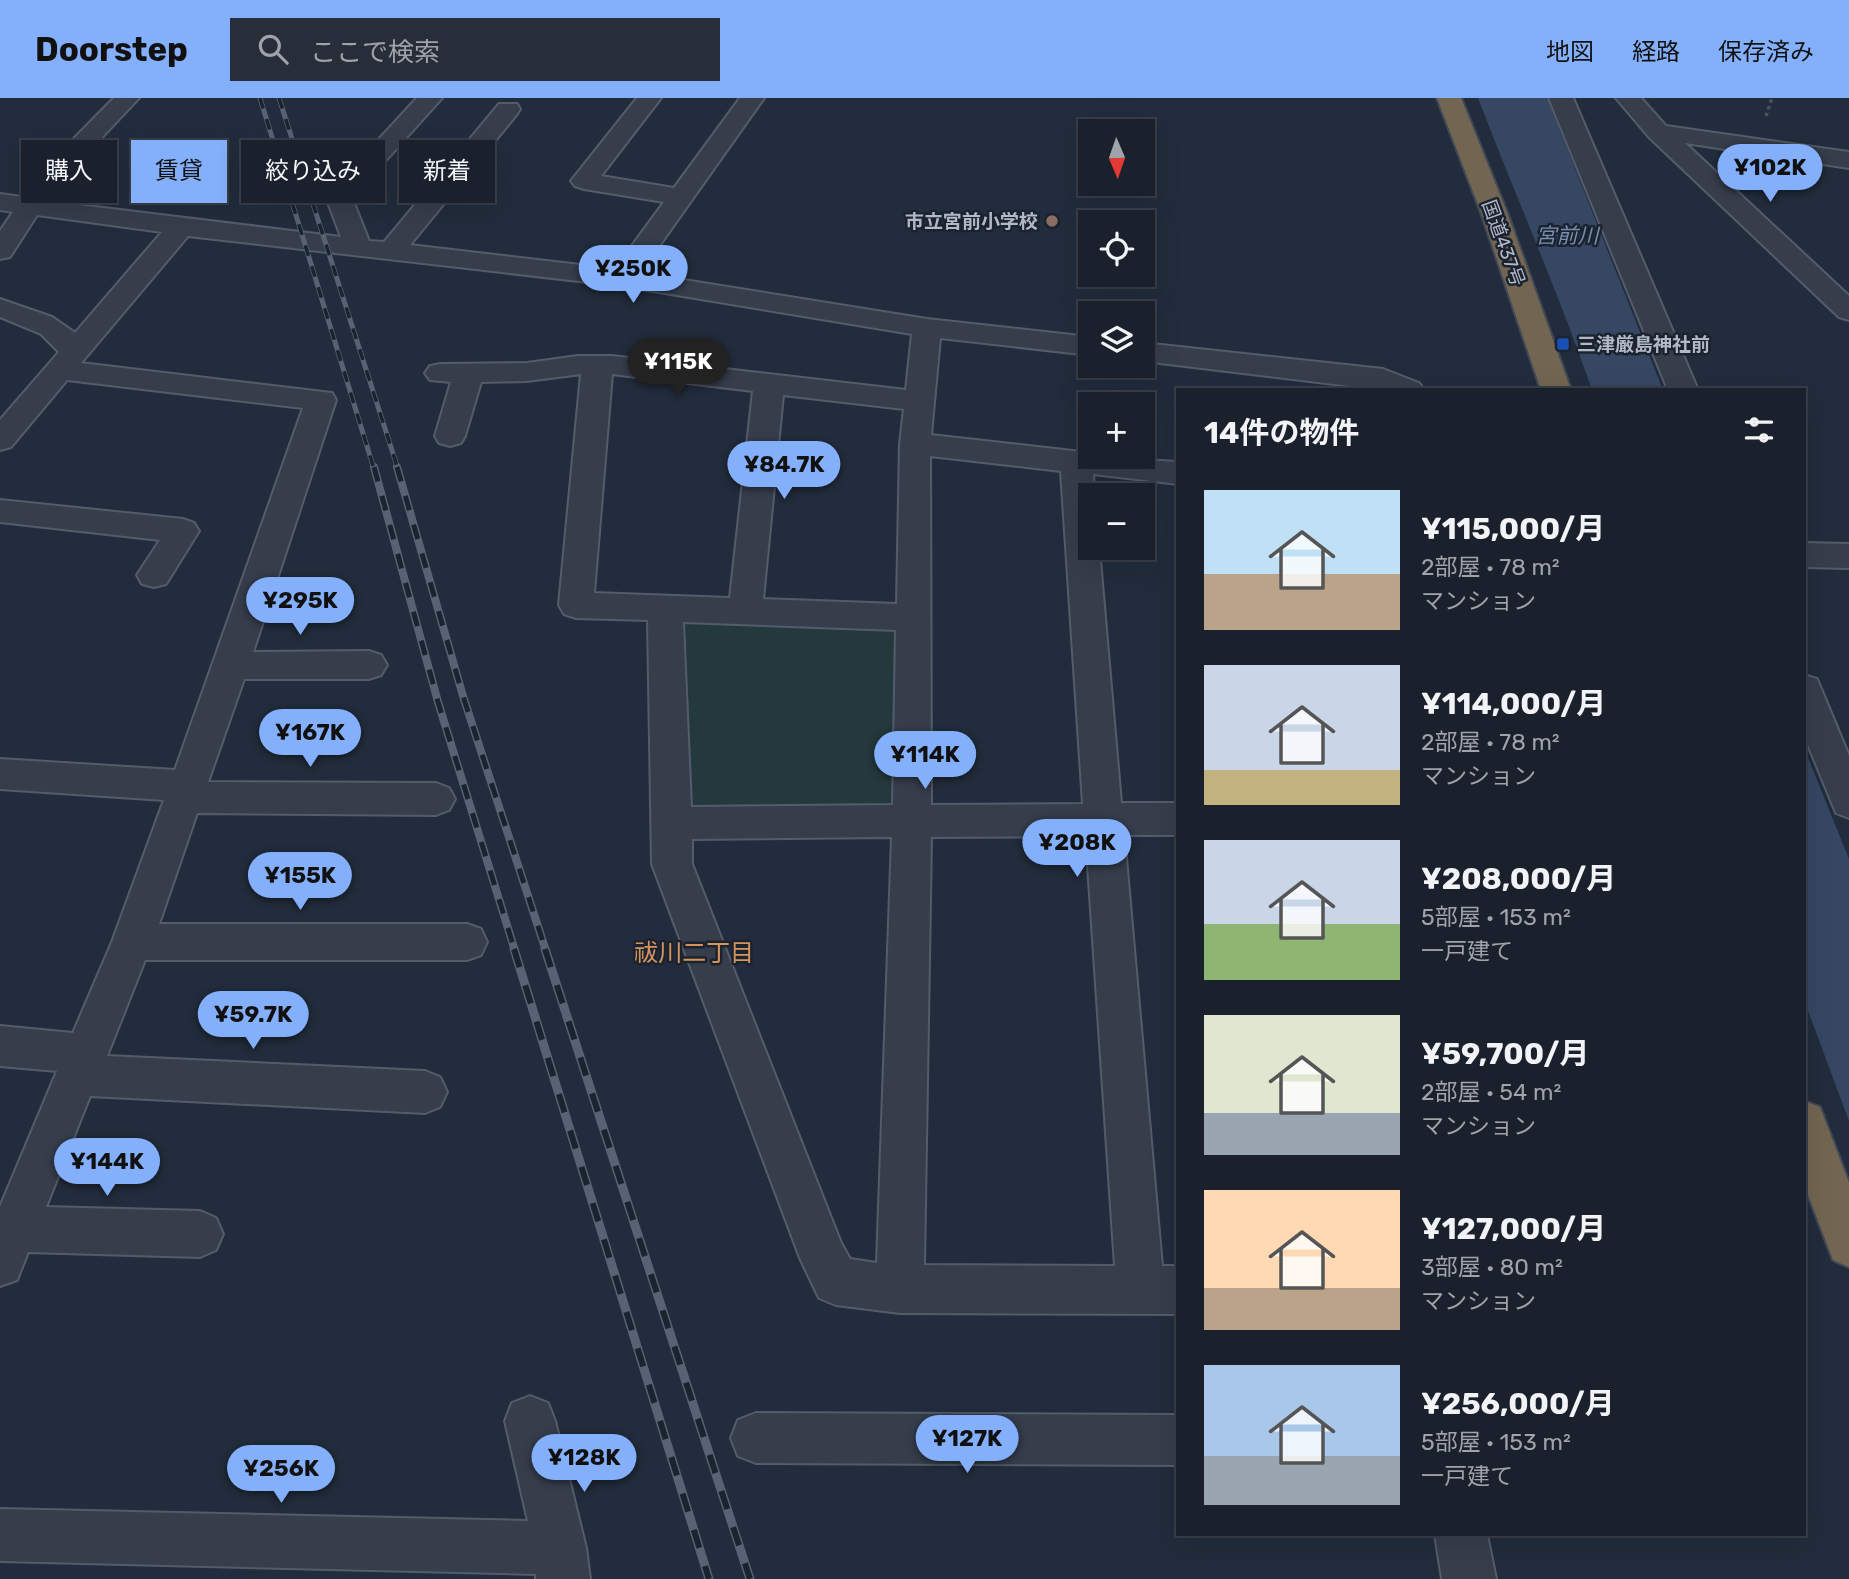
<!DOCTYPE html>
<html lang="ja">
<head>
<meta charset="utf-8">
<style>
	:root { --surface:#1a212d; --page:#272e39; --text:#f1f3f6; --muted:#9fa3aa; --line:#383e49; --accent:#84affa }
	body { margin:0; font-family:Rubik,"Noto Sans JP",sans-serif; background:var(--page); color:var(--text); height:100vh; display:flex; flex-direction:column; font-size:26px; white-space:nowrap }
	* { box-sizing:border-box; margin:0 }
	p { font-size:23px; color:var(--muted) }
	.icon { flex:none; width:38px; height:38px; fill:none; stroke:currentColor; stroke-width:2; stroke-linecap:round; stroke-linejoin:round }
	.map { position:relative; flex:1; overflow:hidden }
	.sheet { position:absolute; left:1176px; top:290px; width:630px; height:1148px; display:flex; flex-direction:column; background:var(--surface); border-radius:0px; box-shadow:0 7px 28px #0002,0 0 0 2px var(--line) }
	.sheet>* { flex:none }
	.top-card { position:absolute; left:21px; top:42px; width:665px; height:63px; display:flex; gap:14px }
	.needle { width:46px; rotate:178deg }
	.controls { position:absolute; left:1078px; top:21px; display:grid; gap:14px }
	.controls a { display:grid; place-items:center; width:77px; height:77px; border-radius:0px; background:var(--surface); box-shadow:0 7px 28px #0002,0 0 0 2px var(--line); font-size:35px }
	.price { position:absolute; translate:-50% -60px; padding:0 16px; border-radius:24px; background:var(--accent); color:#111; font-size:23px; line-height:46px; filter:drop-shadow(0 2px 4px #0008) }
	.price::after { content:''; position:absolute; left:50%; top:42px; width:21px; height:16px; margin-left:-10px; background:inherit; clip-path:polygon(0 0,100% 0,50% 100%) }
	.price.current { background:#222; color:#fff }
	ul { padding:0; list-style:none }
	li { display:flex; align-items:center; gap:21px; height:175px; padding:0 28px }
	li span { display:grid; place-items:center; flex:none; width:196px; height:140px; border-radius:0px; color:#555 }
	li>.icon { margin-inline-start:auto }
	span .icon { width:84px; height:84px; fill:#fffc; stroke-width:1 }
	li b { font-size:30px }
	h2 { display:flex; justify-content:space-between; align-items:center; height:84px; padding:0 28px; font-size:30px }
	.pill { padding:0 24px; border-radius:0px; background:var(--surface); box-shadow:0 7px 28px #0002,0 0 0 2px var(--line); font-size:24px; line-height:63px }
	.pill.current { background:var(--accent); color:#111 }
	header { display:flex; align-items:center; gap:42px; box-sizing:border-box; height:98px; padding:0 35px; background:var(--accent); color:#111 }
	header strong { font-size:33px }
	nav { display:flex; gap:38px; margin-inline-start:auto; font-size:24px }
	.search { width:490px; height:63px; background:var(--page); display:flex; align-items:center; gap:18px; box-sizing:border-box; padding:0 24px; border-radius:0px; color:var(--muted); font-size:26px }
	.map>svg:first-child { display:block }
	.green { fill:#24393d }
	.water { fill:#354763 }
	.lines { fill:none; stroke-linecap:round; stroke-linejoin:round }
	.minor-casing { stroke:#545c6a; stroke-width:4 }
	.highway-casing { stroke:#414957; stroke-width:4 }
	.path { stroke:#42565a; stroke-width:3.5; stroke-dasharray:3.5 3.5; stroke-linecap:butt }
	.minor { fill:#363e4c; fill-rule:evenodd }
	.highway { fill:#726652; fill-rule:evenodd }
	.rail-far2-casing { stroke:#586273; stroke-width:5 }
	.rail-far1-casing { stroke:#586273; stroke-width:8 }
	.rail-casing { stroke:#586273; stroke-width:9 }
	.rail-far2 { stroke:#1b2330; stroke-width:3.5; stroke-dasharray:11; stroke-linecap:butt }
	.rail-far1 { stroke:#1b2330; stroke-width:5; stroke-dasharray:15; stroke-linecap:butt }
	.rail { stroke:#1b2330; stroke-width:6; stroke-dasharray:19; stroke-linecap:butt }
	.education-dot { fill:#8d6e63; stroke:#1b2330; stroke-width:2.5 }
	.transit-dot { fill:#1a4fb4; stroke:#1b2330; stroke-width:2.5 }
	.labels { text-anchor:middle; stroke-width:5; stroke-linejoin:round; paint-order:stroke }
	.far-poi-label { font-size:19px; font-weight:bold; fill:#b1b9c7; stroke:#1b2330; text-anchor:end }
	.far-street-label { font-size:19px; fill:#b1b9c7; stroke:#1b2330 }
	.far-water-label { font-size:21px; font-style:italic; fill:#788eb0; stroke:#1b2330 }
	.neighbourhood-label { font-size:24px; fill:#d6945d; stroke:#1b2330 }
</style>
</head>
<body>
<header>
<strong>Doorstep</strong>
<div class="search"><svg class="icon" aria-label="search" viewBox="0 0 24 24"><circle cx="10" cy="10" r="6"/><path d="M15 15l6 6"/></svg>ここで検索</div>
<nav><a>地図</a><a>経路</a><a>保存済み</a></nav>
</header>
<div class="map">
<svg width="1849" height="1481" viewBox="0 0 1849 1481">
	<rect width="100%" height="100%" fill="#222c3c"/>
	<polygon class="green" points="678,521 905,529 899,716 686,717"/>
	<g class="water">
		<path d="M1478,0H1547L1663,292H1592C1558,193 1515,97 1478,0Z"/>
		<polygon points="1804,650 1849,761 1849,1023 1804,902"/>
	</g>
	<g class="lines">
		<g class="minor-casing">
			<g id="minor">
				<path d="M114,0H139L56,88L46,103L341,139L326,99L330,94L417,0H442L352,100L369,143L384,144L499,6H517L520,11L517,16L410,147L615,171L664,104L584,91L575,88L571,83L637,0H661L601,78L674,90L740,0H764L640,175L927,221L1090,239V257L940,240L931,337L1090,355V359L1178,364V386L1093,376L1094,397H1090V450H1099L1121,705H1178V737H1124L1162,1168H1178V1216L900,1215L836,1207L819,1200L800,1160L652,766L648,522L576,520L564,516L559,507L581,276L527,283L481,284L465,338L461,345L450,348L439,345L435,338L451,284L430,282L425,275L430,268L440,266L527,265L578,258H612L906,292L912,236L622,188L188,138L81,265L332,295L336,302L253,554L369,553L381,557L387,567L381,577L369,581H244L208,684L436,685L449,690L455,701L449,712L436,717L197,715L159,826H467L481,831L487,844L481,857L467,862H145L107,958L425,973L440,979L447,994L440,1009L425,1015L90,998L46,1109L200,1113L216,1120L223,1136L216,1152L200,1159L28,1154L17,1182L0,1188V1109L57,973L0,968V928L73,935L112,844L164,702L0,691V661L175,672L303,310L67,282L11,349L0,352V322L59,254L41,236L0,219V201L52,219L75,235L162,134L37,117L10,159L0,161V133L13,114L0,112V96L22,99L37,78ZM612,276L753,293L730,500L594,495ZM783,297L904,311L900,346L897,506L763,501ZM930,358L1061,373L1083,706L931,707ZM683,524L896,532L893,707L691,709ZM1086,738L1115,1168L924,1167L931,739ZM892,739L877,1165L850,1161L841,1145L692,766V741Z"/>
				<polygon points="1549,0 1573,0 1698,292 1668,292"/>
				<polygon points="1616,0 1641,0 1666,28 1849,54 1849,70 1685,45 1849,198 1849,222 1839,219 1649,39"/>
				<polygon points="1143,245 1383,271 1419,285 1424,292 1383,292 1143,263"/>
				<polygon points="0,402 183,421 194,425 199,433 166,486 154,489 142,486 137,477 160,442 0,424"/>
				<polygon points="1804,445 1849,446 1849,470 1804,469"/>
				<polygon points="1804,577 1817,581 1849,658 1849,720 1836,715 1804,637"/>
				<polygon points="530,1298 548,1305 555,1323 586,1450 590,1481 536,1481 536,1476 0,1463 0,1411 528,1423 505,1323 512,1305"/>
				<polygon points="756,1315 1178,1317 1178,1367 756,1365 738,1358 731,1340 738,1322"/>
				<polygon points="1435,1437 1487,1437 1496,1481 1442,1481"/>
			</g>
		</g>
		<g class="highway-casing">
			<g id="highway">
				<polygon points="1437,0 1461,0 1508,117 1571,292 1541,292 1482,117"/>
				<polygon points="1804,1003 1820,1009 1849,1085 1849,1169 1833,1162 1804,1086"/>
			</g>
		</g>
		<polyline class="path" points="1766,18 1772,0"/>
		<use href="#minor" class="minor"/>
		<use href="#highway" class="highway"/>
		<g class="rail-far2-casing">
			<g id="rail-far2">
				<polyline points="260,0 374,371"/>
				<polyline points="279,0 398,371"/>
			</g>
		</g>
		<g class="rail-far1-casing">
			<g id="rail-far1">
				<polyline points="374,369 438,604 515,853"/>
				<polyline points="397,369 463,598 546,853"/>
			</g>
		</g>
		<g class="rail-casing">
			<g id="rail">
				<polyline points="514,851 709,1481"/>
				<polyline points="545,851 750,1481"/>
			</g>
		</g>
		<use href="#rail-far2" class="rail-far2"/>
		<use href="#rail-far1" class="rail-far1"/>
		<use href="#rail" class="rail"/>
	</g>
	<circle class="education-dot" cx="1052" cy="123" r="7"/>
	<rect class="transit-dot" x="1556" y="239" width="14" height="14" rx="3.5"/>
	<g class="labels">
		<g class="far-poi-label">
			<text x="1038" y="130">市立宮前小学校</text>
			<text x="1577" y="253" text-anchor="start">三津厳島神社前</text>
		</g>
		<g class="far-street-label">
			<text transform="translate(1504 145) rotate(70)" y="7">国道437号</text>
		</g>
		<g class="far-water-label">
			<text x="1567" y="145">宮前川</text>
		</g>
		<g class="neighbourhood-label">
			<text x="694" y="863">祓川二丁目</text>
		</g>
	</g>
</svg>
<div class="controls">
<a><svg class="needle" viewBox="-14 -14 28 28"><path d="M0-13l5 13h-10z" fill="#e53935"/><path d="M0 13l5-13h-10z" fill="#9fa3aa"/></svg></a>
<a><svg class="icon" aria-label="locate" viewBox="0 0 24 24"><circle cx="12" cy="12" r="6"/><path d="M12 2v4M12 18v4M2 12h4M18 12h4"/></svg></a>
<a><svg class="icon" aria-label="layers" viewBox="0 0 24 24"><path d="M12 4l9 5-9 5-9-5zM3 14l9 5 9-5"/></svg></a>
<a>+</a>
<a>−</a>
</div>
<b class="price" style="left:1770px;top:106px">¥102K</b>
<b class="price" style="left:633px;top:207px">¥250K</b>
<b class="price current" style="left:678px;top:300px">¥115K</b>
<b class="price" style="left:784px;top:403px">¥84.7K</b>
<b class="price" style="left:300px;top:539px">¥295K</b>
<b class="price" style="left:310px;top:671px">¥167K</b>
<b class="price" style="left:925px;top:693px">¥114K</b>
<b class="price" style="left:1077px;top:781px">¥208K</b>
<b class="price" style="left:300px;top:814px">¥155K</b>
<b class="price" style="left:253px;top:953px">¥59.7K</b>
<b class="price" style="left:107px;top:1100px">¥144K</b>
<b class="price" style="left:967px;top:1377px">¥127K</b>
<b class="price" style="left:584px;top:1396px">¥128K</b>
<b class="price" style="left:281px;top:1407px">¥256K</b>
<div class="top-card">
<a class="pill">購入</a>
<a class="pill current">賃貸</a>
<a class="pill">絞り込み</a>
<a class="pill">新着</a>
</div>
<section class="sheet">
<h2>14件の物件<svg class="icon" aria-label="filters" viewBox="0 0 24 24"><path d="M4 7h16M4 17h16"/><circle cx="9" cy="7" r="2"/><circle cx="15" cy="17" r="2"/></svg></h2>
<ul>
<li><span style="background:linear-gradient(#bfe0f5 60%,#b9a48a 0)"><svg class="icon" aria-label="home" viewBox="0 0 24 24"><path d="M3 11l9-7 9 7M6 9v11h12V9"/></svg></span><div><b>¥115,000/月</b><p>2部屋 · 78 m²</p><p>マンション</p></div></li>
<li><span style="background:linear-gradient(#c9d6e8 75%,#c2b280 0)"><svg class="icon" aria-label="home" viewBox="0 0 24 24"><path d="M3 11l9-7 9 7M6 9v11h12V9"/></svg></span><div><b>¥114,000/月</b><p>2部屋 · 78 m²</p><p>マンション</p></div></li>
<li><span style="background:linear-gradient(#c9d6e8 60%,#8fb573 0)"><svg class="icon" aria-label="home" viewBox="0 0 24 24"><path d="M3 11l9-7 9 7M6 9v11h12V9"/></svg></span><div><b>¥208,000/月</b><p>5部屋 · 153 m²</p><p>一戸建て</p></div></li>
<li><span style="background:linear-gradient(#dfe7d0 70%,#9aa5b1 0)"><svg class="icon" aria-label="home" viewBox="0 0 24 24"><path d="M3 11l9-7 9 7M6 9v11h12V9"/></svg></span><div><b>¥59,700/月</b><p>2部屋 · 54 m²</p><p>マンション</p></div></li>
<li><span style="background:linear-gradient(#ffd9b3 70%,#b9a48a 0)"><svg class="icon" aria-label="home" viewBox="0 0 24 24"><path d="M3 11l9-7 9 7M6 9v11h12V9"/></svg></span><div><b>¥127,000/月</b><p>3部屋 · 80 m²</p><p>マンション</p></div></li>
<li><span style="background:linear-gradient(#a9c7e8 65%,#9aa5b1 0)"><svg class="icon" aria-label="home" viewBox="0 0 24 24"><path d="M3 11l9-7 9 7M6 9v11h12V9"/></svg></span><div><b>¥256,000/月</b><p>5部屋 · 153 m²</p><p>一戸建て</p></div></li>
</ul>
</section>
</div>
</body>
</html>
